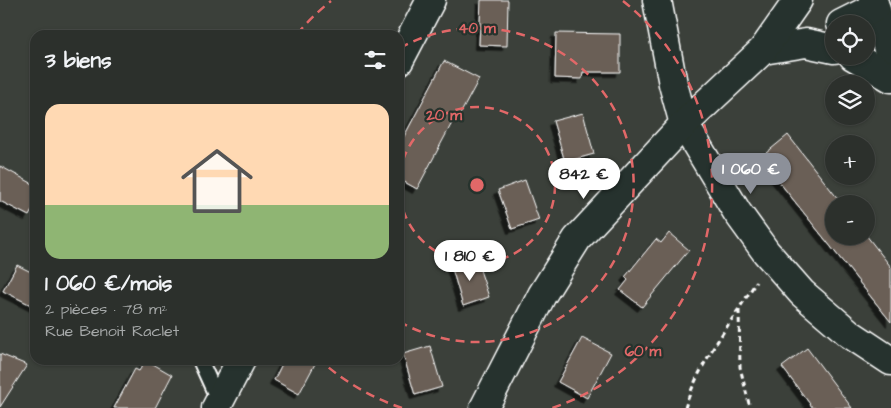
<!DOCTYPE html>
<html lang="fr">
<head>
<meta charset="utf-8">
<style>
	:root { --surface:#2c302c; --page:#343834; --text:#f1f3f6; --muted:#a6a9a9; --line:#484b48; --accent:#8c9099 }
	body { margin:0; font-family:"Architects Daughter",sans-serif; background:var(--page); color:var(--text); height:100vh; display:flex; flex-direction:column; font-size:19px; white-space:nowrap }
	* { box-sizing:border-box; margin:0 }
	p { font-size:16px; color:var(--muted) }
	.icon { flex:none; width:28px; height:28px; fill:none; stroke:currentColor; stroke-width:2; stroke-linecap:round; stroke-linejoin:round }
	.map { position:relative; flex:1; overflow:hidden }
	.details { position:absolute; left:30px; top:30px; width:374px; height:335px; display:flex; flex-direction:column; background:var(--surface); border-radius:15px; box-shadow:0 1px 4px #0004,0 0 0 1px var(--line) }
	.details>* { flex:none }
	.buttons { position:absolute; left:825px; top:15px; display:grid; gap:10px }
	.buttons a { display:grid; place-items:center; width:50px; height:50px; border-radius:50%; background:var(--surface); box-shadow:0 1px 4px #0004,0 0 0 1px var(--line); font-size:25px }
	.price { position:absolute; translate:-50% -42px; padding:0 11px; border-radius:18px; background:#fff; color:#222; font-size:16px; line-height:32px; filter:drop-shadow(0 1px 2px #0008) }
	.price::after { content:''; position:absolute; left:50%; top:30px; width:15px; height:11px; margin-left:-8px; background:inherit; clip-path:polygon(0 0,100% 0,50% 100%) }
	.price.on { background:var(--accent); color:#fff }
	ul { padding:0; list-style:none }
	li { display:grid; align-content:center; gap:10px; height:265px; padding:0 15px }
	li span { display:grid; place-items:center; height:155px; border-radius:15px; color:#555 }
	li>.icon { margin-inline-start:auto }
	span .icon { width:90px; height:90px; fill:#fffc; stroke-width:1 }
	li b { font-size:21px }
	h2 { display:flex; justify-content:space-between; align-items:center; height:60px; padding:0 15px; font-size:21px }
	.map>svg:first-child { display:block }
	.building { fill:#6b5f57; stroke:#fff; filter:url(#shadow) }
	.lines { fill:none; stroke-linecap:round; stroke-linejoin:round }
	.lane-casing { stroke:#fff; stroke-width:18 }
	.street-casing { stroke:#fff; stroke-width:31 }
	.secondary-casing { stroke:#fff; stroke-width:31 }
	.path { stroke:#fff; stroke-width:3; stroke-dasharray:5 4; stroke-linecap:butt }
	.lane { stroke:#26332d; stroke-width:14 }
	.street { stroke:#26332d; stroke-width:28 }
	.secondary { stroke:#26332d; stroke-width:28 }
	.ring { fill:none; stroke:#e26868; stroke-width:2.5; stroke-dasharray:9 6 }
	.centre { fill:#e26868; stroke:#26332d; stroke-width:2.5 }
	.ring-label { font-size:15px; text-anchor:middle; font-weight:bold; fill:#e26868; stroke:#26332d; stroke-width:4.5; stroke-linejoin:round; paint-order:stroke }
</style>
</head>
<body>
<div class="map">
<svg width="891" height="408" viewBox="0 0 891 408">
	<defs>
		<filter id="shadow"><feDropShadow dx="-4.5" dy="4.5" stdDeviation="0" flood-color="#0009"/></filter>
	</defs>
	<rect width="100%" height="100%" fill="#3b403a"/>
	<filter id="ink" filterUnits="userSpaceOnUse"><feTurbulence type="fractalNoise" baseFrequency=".02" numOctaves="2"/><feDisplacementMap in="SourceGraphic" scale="10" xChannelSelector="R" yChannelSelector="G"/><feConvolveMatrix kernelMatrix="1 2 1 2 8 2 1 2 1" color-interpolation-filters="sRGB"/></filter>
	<g filter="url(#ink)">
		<g class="building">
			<polygon points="481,0 508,0 507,46 479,45"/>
			<polygon points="556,33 620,34 620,72 583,72 582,79 555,78"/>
			<polygon points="444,61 479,79 456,122 453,121 417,189 399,179 399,146"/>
			<polygon points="583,113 594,154 565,162 553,121"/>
			<polygon points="788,135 842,204 834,204 834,236 866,235 891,267 891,322 760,158"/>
			<polygon points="0,166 35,185 35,205 29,216 0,201"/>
			<polygon points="525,180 539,220 512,229 498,190"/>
			<polygon points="669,233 689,250 642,307 620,290 628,280 625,277 656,239 661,243"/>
			<polygon points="476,258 489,297 463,306 451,265"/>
			<polygon points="17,265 35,274 35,307 3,291"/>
			<polygon points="582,338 611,353 587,398 558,382"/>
			<polygon points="430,346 442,387 415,395 403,354"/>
			<polygon points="807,348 852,408 813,408 782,367"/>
			<polygon points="0,354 27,365 0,407"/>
			<polygon points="146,360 172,375 155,408 114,408 135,369 139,371"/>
			<polygon points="284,360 317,360 299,394 274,380"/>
		</g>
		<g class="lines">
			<g class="lane-casing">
				<polyline id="lane" points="200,360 219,402"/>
			</g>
			<g class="street-casing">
				<g id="street">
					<polyline points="657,0 673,84 684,124 737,212 766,252 802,293 850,334 891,361"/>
					<polyline points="399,61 431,0"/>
					<polyline points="216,408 241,360"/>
				</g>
			</g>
			<g class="secondary-casing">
				<g id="secondary">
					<polyline points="873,0 891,59"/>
					<polyline points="841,24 875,7"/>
					<polyline points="763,50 806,43 834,49"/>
					<polyline points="853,56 891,78"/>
					<polyline points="484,408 542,295 577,239 684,124 763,50 798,0"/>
				</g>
			</g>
			<g class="path">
				<polyline points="739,310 740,367 750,408"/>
				<path d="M685,408C699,362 731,323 756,282"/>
			</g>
			<use href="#lane" class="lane"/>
			<use href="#street" class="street"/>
			<use href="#secondary" class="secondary"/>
		</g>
	</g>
	<g class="ring">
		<circle cx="477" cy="185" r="78"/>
		<path d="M400 48A157 157 0 1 1 400 322"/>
		<path d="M402 408A235 235 0 0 1 321 361M297 34A235 235 0 0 1 331 1M623 1A235 235 0 0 1 552 408"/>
	</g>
	<circle cx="477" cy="185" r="8" class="centre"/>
	<g class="ring-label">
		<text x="477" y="33">40 m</text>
		<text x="444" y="120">20 m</text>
		<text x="643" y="356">60 m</text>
	</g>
</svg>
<div class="buttons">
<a><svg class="icon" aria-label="locate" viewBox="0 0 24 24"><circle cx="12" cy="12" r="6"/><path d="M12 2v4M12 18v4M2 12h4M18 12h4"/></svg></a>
<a><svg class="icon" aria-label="layers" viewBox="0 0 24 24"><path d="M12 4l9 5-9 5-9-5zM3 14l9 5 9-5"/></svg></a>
<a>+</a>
<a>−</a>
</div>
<b class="price on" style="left:751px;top:195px">1 060 €</b>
<b class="price" style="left:584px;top:200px">842 €</b>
<b class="price" style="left:470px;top:282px">1 810 €</b>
<section class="details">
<h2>3 biens<svg class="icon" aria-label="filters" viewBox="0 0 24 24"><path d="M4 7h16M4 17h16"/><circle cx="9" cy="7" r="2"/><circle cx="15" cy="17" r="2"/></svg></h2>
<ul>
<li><span style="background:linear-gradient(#ffd9b3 65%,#8fb573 0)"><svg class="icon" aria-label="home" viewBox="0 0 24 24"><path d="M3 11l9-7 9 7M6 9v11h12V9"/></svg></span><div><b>1 060 €/mois</b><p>2 pièces · 78 m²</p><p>Rue Benoit Raclet</p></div></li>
</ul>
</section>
</div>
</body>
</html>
